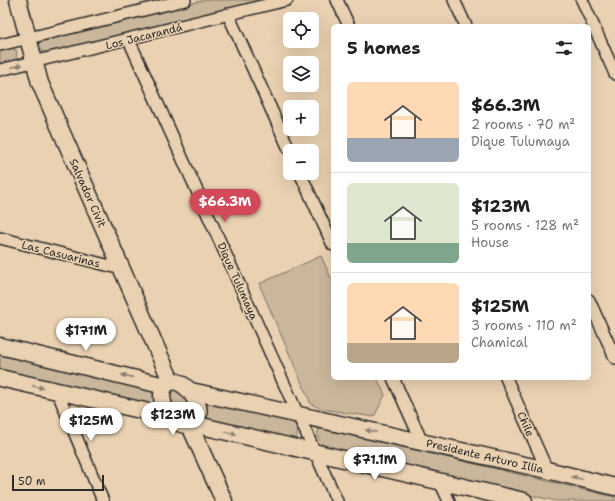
<!DOCTYPE html>
<html lang="en">
<head>
<meta charset="utf-8">
<style>
	:root { --surface:#fff; --page:#f2f2f2; --text:#202124; --muted:#757577; --line:#e0e0e0; --accent:#d1495b }
	body { margin:0; font-family:"Shantell Sans",sans-serif; background:var(--page); color:var(--text); height:100vh; display:flex; flex-direction:column; font-size:15px; white-space:nowrap }
	* { box-sizing:border-box; margin:0 }
	p { font-size:13px; color:var(--muted) }
	.icon { flex:none; width:22px; height:22px; fill:none; stroke:currentColor; stroke-width:2; stroke-linecap:round; stroke-linejoin:round }
	.map { position:relative; flex:1; overflow:hidden }
	.panel { position:absolute; left:331px; top:24px; width:260px; height:356px; display:flex; flex-direction:column; background:var(--surface); border-radius:6px; box-shadow:0 4px 16px #0002 }
	.panel>* { flex:none }
	.fabs { position:absolute; left:283px; top:12px; display:grid; gap:8px }
	.fabs a { display:grid; place-items:center; width:36px; height:36px; border-radius:6px; background:var(--surface); box-shadow:0 4px 16px #0002; font-size:20px }
	.scale { position:absolute; left:12px; bottom:10px; width:92px; box-sizing:border-box; padding-left:4px; border:2px solid #2b2b2b; border-top:0; font-size:11px; line-height:14px; white-space:nowrap; color:#2b2b2b; -webkit-text-stroke:3px #e9d1b1; paint-order:stroke }
	.price { position:absolute; translate:-50% -34px; padding:0 9px; border-radius:14px; background:#fff; color:#222; font-size:13px; line-height:26px; filter:drop-shadow(0 1px 2px #0008) }
	.price::after { content:''; position:absolute; left:50%; top:24px; width:12px; height:9px; margin-left:-6px; background:inherit; clip-path:polygon(0 0,100% 0,50% 100%) }
	.price.selected { background:var(--accent); color:#fff }
	ul { padding:0; list-style:none }
	li { display:flex; align-items:center; gap:12px; height:100px; padding:0 16px }
	li+li { border-top:1px solid var(--line) }
	li span { display:grid; place-items:center; flex:none; width:112px; height:80px; border-radius:6px; color:#555 }
	li>.icon { margin-inline-start:auto }
	span .icon { width:48px; height:48px; fill:#fffc; stroke-width:1 }
	li b { font-size:17px }
	h2 { display:flex; justify-content:space-between; align-items:center; height:48px; padding:0 16px; font-size:17px }
	.map>svg:first-child { display:block }
	.green { fill:#cab69b; stroke:#7a7063 }
	.lines { fill:none; stroke-linecap:round; stroke-linejoin:round }
	.street-casing { stroke:#2b2b2b; stroke-width:14 }
	.secondary-casing { stroke:#2b2b2b; stroke-width:19 }
	.street { stroke:#e9d1b1; stroke-width:11 }
	.secondary { stroke:#e9d1b1; stroke-width:16 }
	.oneway { fill:#8a7e6e }
	.labels { text-anchor:middle; stroke-width:3; stroke-linejoin:round; paint-order:stroke }
	.street-label { font-size:11px; fill:#2b2b2b; stroke:#e9d1b1 }
</style>
</head>
<body>
<div class="map">
<svg width="615" height="501" viewBox="0 0 615 501">
	<rect width="100%" height="100%" fill="#e9d1b1"/>
	<filter id="ink" filterUnits="userSpaceOnUse"><feTurbulence type="fractalNoise" baseFrequency=".025" numOctaves="2"/><feDisplacementMap in="SourceGraphic" scale="8" xChannelSelector="R" yChannelSelector="G"/><feConvolveMatrix kernelMatrix="1 2 1 2 8 2 1 2 1" color-interpolation-filters="sRGB"/></filter>
	<g filter="url(#ink)">
		<g class="green">
			<path d="M205,0H264L51,52C45,52 42,52 39,47L40,41L44,40Z"/>
			<polygon points="12,48 17,51 16,59 0,63 0,50"/>
			<polygon points="321,256 333,282 333,378 377,378 385,395 374,417 321,409 311,404 259,284"/>
			<polygon points="0,354 153,391 154,399 160,409 0,371"/>
			<polygon points="172,388 179,388 190,405 191,416 186,420 172,408 169,393"/>
			<path d="M207,401L292,422C298,426 299,434 295,440L207,420Z"/>
			<path d="M323,428L615,497V501H556L329,448C321,445 316,438 318,430Z"/>
		</g>
		<g class="lines">
			<g class="street-casing">
				<g id="street">
					<polyline points="337,0 349,26"/>
					<polyline points="454,0 466,26"/>
					<polyline points="582,0 615,74"/>
					<polyline points="228,14 290,151"/>
					<polyline points="129,40 337,501"/>
					<polyline points="0,45 185,0"/>
					<polyline points="0,70 287,0"/>
					<polyline points="300,173 333,245"/>
					<polyline points="0,238 122,269"/>
					<polyline points="589,300 615,358"/>
					<polyline points="393,378 422,442"/>
					<polyline points="506,378 547,470"/>
					<polyline points="57,391 103,501"/>
					<polyline points="440,482 449,501"/>
				</g>
			</g>
			<g class="secondary-casing">
				<g id="secondary">
					<polyline points="18,0 40,83 171,381"/>
					<polyline points="0,346 165,386"/>
					<polyline points="0,378 171,417"/>
					<path d="M174,381C191,384 210,415 190,426C185,425 179,424 175,421C164,413 157,393 167,383Z"/>
					<polyline points="191,391 547,470 615,487"/>
					<polyline points="193,424 524,501"/>
					<polyline points="190,426 224,501"/>
				</g>
			</g>
			<use href="#street" class="street"/>
			<use href="#secondary" class="secondary"/>
		</g>
		<defs><path id="oneway-solid" d="M-6-.8H1V-3.2L6.5 0L1 3.2V.8H-6Z"/></defs>
		<g class="oneway">
			<use href="#oneway-solid" transform="translate(17 66) rotate(-14)"/>
			<use href="#oneway-solid" transform="translate(127 376) rotate(-167)"/>
			<use href="#oneway-solid" transform="translate(38 387) rotate(13)"/>
			<use href="#oneway-solid" transform="translate(371 431) rotate(-168)"/>
			<use href="#oneway-solid" transform="translate(231 433) rotate(13)"/>
			<use href="#oneway-solid" transform="translate(577 478) rotate(-166)"/>
		</g>
	</g>
	<g class="labels">
		<g class="street-label">
			<text transform="translate(144 36) rotate(-14)" y="4">Los Jacarandá</text>
			<text transform="translate(88 193) rotate(66)" y="4">Salvador Civit</text>
			<text transform="translate(61 254) rotate(14)" y="4">Las Casuarinas</text>
			<text transform="translate(238 281) rotate(66)" y="4">Dique Tulumaya</text>
			<text transform="translate(526 424) rotate(66)" y="4">Chile</text>
			<text transform="translate(485 456) rotate(13)" y="4">Presidente Arturo Illia</text>
		</g>
	</g>
</svg>
<div class="fabs">
<a><svg class="icon" aria-label="locate" viewBox="0 0 24 24"><circle cx="12" cy="12" r="6"/><path d="M12 2v4M12 18v4M2 12h4M18 12h4"/></svg></a>
<a><svg class="icon" aria-label="layers" viewBox="0 0 24 24"><path d="M12 4l9 5-9 5-9-5zM3 14l9 5 9-5"/></svg></a>
<a>+</a>
<a>−</a>
</div>
<div class="scale">50 m</div>
<b class="price selected" style="left:225px;top:223px">$66.3M</b>
<b class="price" style="left:86px;top:352px">$171M</b>
<b class="price" style="left:173px;top:436px">$123M</b>
<b class="price" style="left:91px;top:442px">$125M</b>
<b class="price" style="left:375px;top:481px">$71.1M</b>
<section class="panel">
<h2>5 homes<svg class="icon" aria-label="filters" viewBox="0 0 24 24"><path d="M4 7h16M4 17h16"/><circle cx="9" cy="7" r="2"/><circle cx="15" cy="17" r="2"/></svg></h2>
<ul>
<li><span style="background:linear-gradient(#ffd9b3 70%,#9aa5b1 0)"><svg class="icon" aria-label="home" viewBox="0 0 24 24"><path d="M3 11l9-7 9 7M6 9v11h12V9"/></svg></span><div><b>$66.3M</b><p>2 rooms · 70 m²</p><p>Dique Tulumaya</p></div></li>
<li><span style="background:linear-gradient(#dfe7d0 75%,#7fa58c 0)"><svg class="icon" aria-label="home" viewBox="0 0 24 24"><path d="M3 11l9-7 9 7M6 9v11h12V9"/></svg></span><div><b>$123M</b><p>5 rooms · 128 m²</p><p>House</p></div></li>
<li><span style="background:linear-gradient(#ffd9b3 75%,#b9a48a 0)"><svg class="icon" aria-label="home" viewBox="0 0 24 24"><path d="M3 11l9-7 9 7M6 9v11h12V9"/></svg></span><div><b>$125M</b><p>3 rooms · 110 m²</p><p>Chamical</p></div></li>
</ul>
</section>
</div>
</body>
</html>
